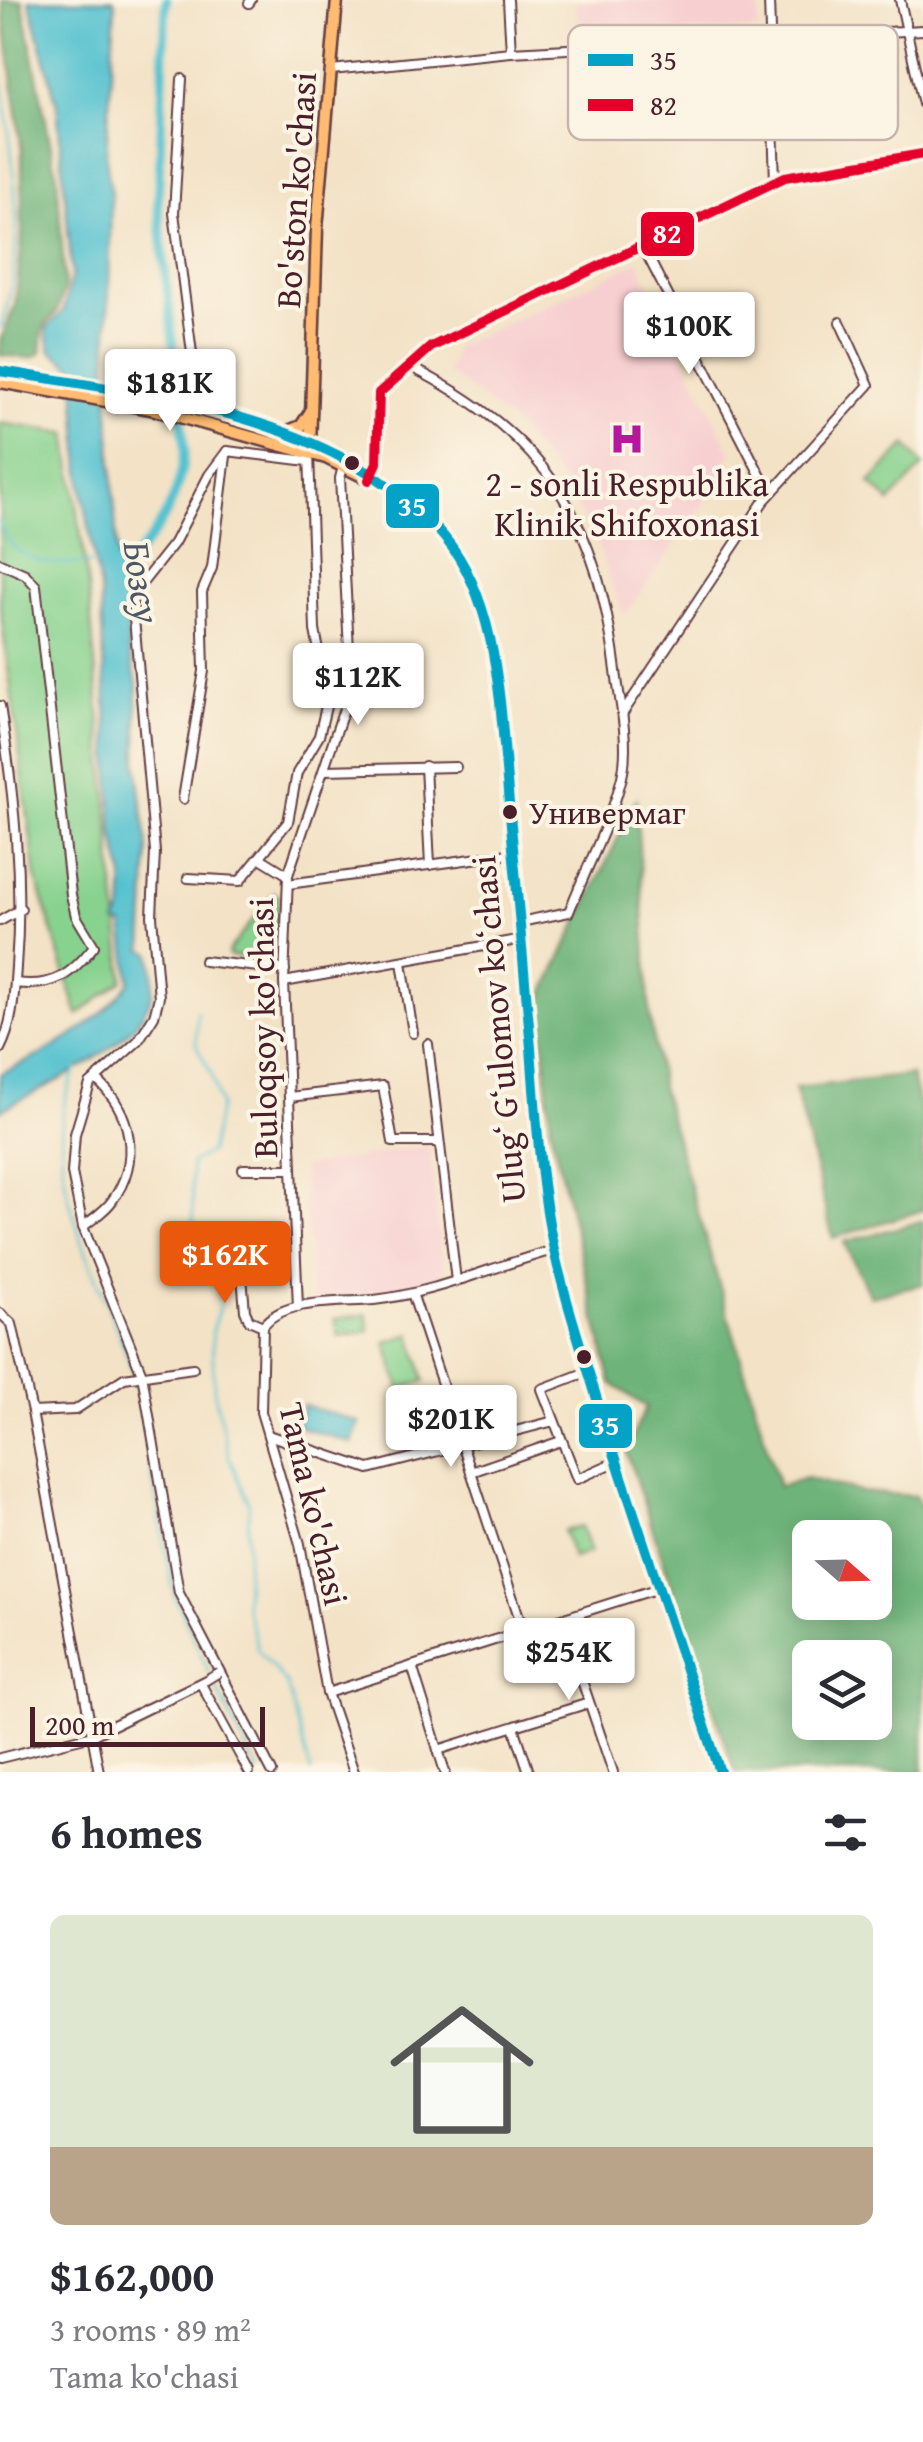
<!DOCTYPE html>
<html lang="en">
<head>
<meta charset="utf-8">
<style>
	:root { --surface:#fff; --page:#f7f7f7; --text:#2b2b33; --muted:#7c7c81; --line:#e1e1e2; --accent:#ea580c }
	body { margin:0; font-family:"Gentium Book Plus",serif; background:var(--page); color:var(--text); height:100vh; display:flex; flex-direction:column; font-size:38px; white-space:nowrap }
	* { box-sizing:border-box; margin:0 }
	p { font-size:32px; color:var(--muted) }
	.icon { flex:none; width:55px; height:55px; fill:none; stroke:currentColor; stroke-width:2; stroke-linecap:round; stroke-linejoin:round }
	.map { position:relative; height:1772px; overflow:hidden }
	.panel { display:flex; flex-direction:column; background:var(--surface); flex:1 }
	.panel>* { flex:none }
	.needle { width:65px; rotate:110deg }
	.fabs { position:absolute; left:792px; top:1520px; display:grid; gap:20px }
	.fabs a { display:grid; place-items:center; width:100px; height:100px; border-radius:15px; background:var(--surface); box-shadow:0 5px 25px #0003; font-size:50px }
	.scale { position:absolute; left:30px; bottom:25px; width:235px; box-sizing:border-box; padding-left:10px; border:5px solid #4a1f2b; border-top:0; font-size:28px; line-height:35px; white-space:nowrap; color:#4a1f2b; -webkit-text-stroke:8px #fcf5e5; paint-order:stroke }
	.price { position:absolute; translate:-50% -85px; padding:0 22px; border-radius:10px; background:#fff; color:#222; font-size:32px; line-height:65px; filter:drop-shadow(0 2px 5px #0008) }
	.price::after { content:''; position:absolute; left:50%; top:60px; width:30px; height:22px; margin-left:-15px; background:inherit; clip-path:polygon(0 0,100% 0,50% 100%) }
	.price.current { background:var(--accent); color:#fff }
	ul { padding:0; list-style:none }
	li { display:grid; align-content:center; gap:20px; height:530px; padding:0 50px }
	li+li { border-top:2px solid var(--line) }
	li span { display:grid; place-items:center; height:310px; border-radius:15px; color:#555 }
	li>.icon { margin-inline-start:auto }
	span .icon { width:180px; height:180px; fill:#fffc; stroke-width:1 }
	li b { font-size:42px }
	h2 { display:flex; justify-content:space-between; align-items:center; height:120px; padding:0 50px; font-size:42px }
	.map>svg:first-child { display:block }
	.built { fill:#f7cfd0 }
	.green { fill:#88d28f; stroke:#69785d; stroke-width:2.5 }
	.forest { fill:#6eb47a; stroke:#5c6a52; stroke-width:2.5; fill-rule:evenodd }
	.water { fill:#56c2d0; stroke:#50707e; stroke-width:2.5 }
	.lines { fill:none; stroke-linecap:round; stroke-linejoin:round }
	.stream { stroke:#56c2d0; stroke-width:2.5 }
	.canal { stroke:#56c2d0; stroke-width:9 }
	.minor-casing { stroke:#633c42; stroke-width:12 }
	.major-casing { stroke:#633c42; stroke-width:15 }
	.minor { stroke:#fff; stroke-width:8 }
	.major { stroke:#ffbb71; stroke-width:10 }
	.minor-bridge-casing { stroke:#633c42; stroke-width:12; stroke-linecap:butt }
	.minor-bridge { stroke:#fff; stroke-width:8 }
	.bus-1-casing { stroke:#fcf5e5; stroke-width:18 }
	.bus-2-casing { stroke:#fcf5e5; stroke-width:18 }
	.bus-1 { stroke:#04a2c6; stroke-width:10 }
	.bus-2 { stroke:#e4002b; stroke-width:10 }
	.bus-dot { fill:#4a1f2b; stroke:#fcf5e5; stroke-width:4 }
	.labels { text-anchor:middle; stroke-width:8; stroke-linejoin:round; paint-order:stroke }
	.bus-label { font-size:32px; fill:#4a1f2b; stroke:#fcf5e5; text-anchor:start }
	.street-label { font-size:35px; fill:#4a1f2b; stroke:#fcf5e5 }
	.poi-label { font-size:35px; fill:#4a1f2b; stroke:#fcf5e5 }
	.water-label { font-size:38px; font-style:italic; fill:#4e5865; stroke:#fcf5e5 }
	.key { fill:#fcf5e5; stroke:#c7b5ad; stroke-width:2.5 }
	.key-label { font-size:28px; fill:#4a1f2b }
	.line-badge { stroke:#fcf5e5; stroke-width:4 }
	.badge-label { font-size:28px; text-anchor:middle; font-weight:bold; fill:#fff }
</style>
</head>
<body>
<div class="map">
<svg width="923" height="1772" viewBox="0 0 923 1772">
	<rect width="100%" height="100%" fill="#fcf5e5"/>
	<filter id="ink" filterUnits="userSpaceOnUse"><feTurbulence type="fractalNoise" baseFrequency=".01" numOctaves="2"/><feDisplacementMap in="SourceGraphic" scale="20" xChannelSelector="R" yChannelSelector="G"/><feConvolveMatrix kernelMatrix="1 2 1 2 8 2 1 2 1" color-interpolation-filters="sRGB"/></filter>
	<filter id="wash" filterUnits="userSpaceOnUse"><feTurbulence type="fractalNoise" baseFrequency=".0048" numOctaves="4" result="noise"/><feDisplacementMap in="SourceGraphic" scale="40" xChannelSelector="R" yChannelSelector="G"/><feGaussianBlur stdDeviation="2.25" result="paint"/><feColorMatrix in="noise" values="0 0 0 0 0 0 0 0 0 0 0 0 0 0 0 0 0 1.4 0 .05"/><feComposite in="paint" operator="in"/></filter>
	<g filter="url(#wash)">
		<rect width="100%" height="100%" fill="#f3e2c6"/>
		<g class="built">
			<polygon points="576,0 758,0 759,29 577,37"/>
			<polygon points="638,262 731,453 702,506 624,616 596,540 565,485 518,427 448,372 456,347"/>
			<polygon points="429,1145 444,1283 313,1300 302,1167"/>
		</g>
		<g class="green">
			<polygon points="0,423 67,433 88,586 123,980 78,1015 36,877 0,606"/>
			<polygon points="906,445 923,466 890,502 870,483"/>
			<polygon points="274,893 279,896 274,960 229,956 228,952"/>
			<polygon points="367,1314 369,1331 338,1336 335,1319"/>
			<polygon points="411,1334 425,1381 400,1389 386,1342"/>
			<polygon points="581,1526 590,1552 573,1558 564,1531"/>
		</g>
		<g class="forest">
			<polygon points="2,0 22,0 57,177 65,287 57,311 43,328 41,353 32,358 0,355 0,341 15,306 22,242 22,152"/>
			<path d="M636,800L650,1017L661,1088L779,1487L806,1478L861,1492L915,1496L923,1508V1772H735L626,1451L646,1407L611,1383L551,1131L540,1002ZM810,1538H875V1602H810ZM810,1658H875V1722H810Z"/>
			<polygon points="911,1075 923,1117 923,1210 833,1238 795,1088"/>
			<polygon points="923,1221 923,1284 870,1296 844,1242"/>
		</g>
		<g class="water">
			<path d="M29,0H114L115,6L106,158L111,196L107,375L117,554L126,592L129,652L137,684V764L148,851L143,949L151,953C153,967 156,986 150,1000C130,1052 45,1085 0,1111V1074C50,1052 97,1026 130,982L123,925L116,923L122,912L124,877L113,833L100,589L82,488L74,367L51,351L46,329L63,311L72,275L57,105Z"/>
			<polygon points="303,1405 359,1422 352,1443 297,1426"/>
		</g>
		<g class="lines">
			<g class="stream">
				<path d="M0,66C11,144 30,254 0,327"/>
				<path d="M0,523C13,567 57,565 95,563"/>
				<polyline points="197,1011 196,1045 211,1073 220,1105 210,1152 191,1163 194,1238 208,1259 221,1302 212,1330 214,1390 229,1457 249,1503 245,1604 258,1650 287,1685 311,1772"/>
				<path d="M77,1067C28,1167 104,1278 133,1374"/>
				<polyline points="135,1381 174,1595 209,1672"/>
				<polyline points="212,1679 258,1772"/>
			</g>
			<path class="canal" d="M116,579C155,535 178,510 185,449L158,206L166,0"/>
		</g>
	</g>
	<g filter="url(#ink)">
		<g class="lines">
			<g class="minor-casing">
				<g id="minor">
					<polyline points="508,0 511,52"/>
					<polyline points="769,0 775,182"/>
					<polyline points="900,0 923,104"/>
					<polyline points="249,3 251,0"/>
					<polyline points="331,70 511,52 923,30"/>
					<polyline points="182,79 174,213 197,392 222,409"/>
					<polyline points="641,243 770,494"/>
					<path d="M409,366C548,436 597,520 616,671C620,705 630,743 622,777C611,822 586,868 569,912L520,922"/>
					<polyline points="227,451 209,475 174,543 132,596 155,852 152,916 159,997 154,1016 138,1041 90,1084 75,1134 72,1173 83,1227 142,1374 179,1593 272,1772"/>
					<polyline points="227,451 308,461"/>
					<polyline points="369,480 377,463 379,393 431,347 785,177 923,154"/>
					<path d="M0,563L25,574L36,586L71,895L76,916L94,946C71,975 54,988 15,983"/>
					<path d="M0,706C14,795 23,878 16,967C14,995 13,1024 0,1049"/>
					<polyline points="623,713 763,502 869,385 840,322"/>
					<polyline points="425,766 430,865"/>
					<polyline points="324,770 456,767"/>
					<polyline points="183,799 204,671 202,592 212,568 226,456"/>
					<polyline points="262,859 288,875"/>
					<polyline points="188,878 240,881 288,822 297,773 319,736 328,698 315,630 309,453"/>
					<polyline points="288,884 509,854"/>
					<polyline points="0,921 21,909"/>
					<polyline points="204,961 285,970"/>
					<polyline points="402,962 413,1033"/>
					<polyline points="284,982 517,940"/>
					<polyline points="428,1044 456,1281"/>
					<polyline points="289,1097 383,1086 393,1142 437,1142"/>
					<polyline points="243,1169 292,1169"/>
					<path d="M83,1227C92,1219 105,1211 112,1201C142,1160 131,1111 97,1080"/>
					<polyline points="240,1253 245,1311 249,1320 263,1326"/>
					<polyline points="413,1296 524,1632"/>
					<polyline points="298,1307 284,982 288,875 351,688 340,478 344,463"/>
					<polyline points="0,1313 12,1324 32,1412 99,1772"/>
					<polyline points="263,1326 261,1412 300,1544 327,1693 354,1772"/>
					<path d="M263,1326C283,1298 343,1303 374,1300C436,1293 493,1266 554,1250"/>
					<polyline points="584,1373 542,1389 577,1479 613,1463"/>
					<polyline points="32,1412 75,1410 124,1378 193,1368"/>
					<polyline points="268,1435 369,1469 554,1421"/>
					<polyline points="471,1472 561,1441"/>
					<polyline points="562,1622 613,1772"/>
					<polyline points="412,1666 445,1772"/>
					<polyline points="201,1684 249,1772"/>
					<polyline points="327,1693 659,1588"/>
					<polyline points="514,1727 529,1772"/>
					<polyline points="438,1750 589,1703"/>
					<polyline points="0,1758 93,1735 206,1680"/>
				</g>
			</g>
			<g class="major-casing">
				<g id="major">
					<path d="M0,371C147,394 344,416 445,538C500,604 500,711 508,792C516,878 524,963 531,1048C536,1115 540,1184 554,1250C565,1301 583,1352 598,1403C637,1526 680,1649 720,1772"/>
					<polyline points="0,382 151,409 326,458 364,477"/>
					<polyline points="283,433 301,426 311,411"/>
					<polyline points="310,447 317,228 337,0"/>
				</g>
			</g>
			<use href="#minor" class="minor"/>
			<use href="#major" class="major"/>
			<g class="minor-bridge-casing">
				<polyline id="minor-bridge" points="206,1680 219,1672"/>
			</g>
			<use href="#minor-bridge" class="minor-bridge"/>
			<g class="bus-1-casing">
				<path id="bus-1" d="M0,371C147,394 344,416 445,538C500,604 500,711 508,792C516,878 524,963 531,1048C536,1115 540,1184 554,1250C565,1301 583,1352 598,1403C637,1526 680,1649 720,1772"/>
			</g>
			<g class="bus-2-casing">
				<polyline id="bus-2" points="369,480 377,463 379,393 431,347 785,177 923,154"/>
			</g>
			<use href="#bus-1" class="bus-1"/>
			<use href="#bus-2" class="bus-2"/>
		</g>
	</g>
	<defs>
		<g id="hospital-bare" transform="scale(2.7)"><path d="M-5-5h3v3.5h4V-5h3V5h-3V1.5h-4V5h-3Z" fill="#b5179e" stroke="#fcf5e5" stroke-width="2.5" paint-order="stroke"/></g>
	</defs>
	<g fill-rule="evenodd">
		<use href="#hospital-bare" x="627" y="439"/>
	</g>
	<g class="bus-dot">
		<circle cx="352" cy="463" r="9"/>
		<circle cx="510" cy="812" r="9"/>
		<circle cx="584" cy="1357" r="9"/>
	</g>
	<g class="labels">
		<g class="bus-label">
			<text x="529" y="824">Универмаг</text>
		</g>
		<g class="street-label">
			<text transform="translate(296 190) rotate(-86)" y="12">Bo'ston ko'chasi</text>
			<text transform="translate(263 1028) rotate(-91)" y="12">Buloqsoy ko'chasi</text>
			<text transform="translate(498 1029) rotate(-95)" y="12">Ulugʻ Gʻulomov koʻchasi</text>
			<text transform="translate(314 1504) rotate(77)" y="12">Tama ko'chasi</text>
		</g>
		<g class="poi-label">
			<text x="627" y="496">2 - sonli Respublika<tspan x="627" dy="40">Klinik Shifoxonasi</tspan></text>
		</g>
		<g class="water-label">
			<text transform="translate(142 582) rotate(82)" y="13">Бозсу</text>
		</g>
	</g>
	<rect x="568" y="25" width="330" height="115" rx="15" class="key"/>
	<rect x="588" y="54" width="45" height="12" fill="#04a2c6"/>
	<rect x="588" y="99" width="45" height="12" fill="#e4002b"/>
	<g class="key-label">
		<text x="650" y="70">35</text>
		<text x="650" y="115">82</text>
	</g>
	<g class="line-badge">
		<rect x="639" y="210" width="57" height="48" rx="10" fill="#e4002b"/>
		<rect x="384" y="482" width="57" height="48" rx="10" fill="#04a2c6"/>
		<rect x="577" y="1402" width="57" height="48" rx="10" fill="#04a2c6"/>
	</g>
	<g class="badge-label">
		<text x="667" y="243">82</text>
		<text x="412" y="516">35</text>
		<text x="605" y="1435">35</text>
	</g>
</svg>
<div class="fabs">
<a><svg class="needle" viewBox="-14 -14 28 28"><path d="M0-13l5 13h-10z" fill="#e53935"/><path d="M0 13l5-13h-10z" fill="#7c7c81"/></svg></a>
<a><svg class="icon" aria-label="layers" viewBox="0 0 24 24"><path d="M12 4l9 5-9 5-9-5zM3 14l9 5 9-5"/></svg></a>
</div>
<div class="scale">200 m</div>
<b class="price" style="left:689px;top:377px">$100K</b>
<b class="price" style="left:170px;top:434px">$181K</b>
<b class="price" style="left:358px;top:728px">$112K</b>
<b class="price current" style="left:225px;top:1306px">$162K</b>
<b class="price" style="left:451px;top:1470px">$201K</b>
<b class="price" style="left:569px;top:1703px">$254K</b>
</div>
<section class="panel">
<h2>6 homes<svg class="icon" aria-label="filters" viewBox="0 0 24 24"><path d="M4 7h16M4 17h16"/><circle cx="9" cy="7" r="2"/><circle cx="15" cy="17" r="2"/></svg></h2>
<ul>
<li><span style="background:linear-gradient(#dfe7d0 75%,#b9a48a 0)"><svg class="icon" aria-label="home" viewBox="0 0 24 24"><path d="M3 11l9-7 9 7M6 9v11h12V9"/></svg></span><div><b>$162,000</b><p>3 rooms · 89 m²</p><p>Tama ko'chasi</p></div></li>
</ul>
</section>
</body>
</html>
